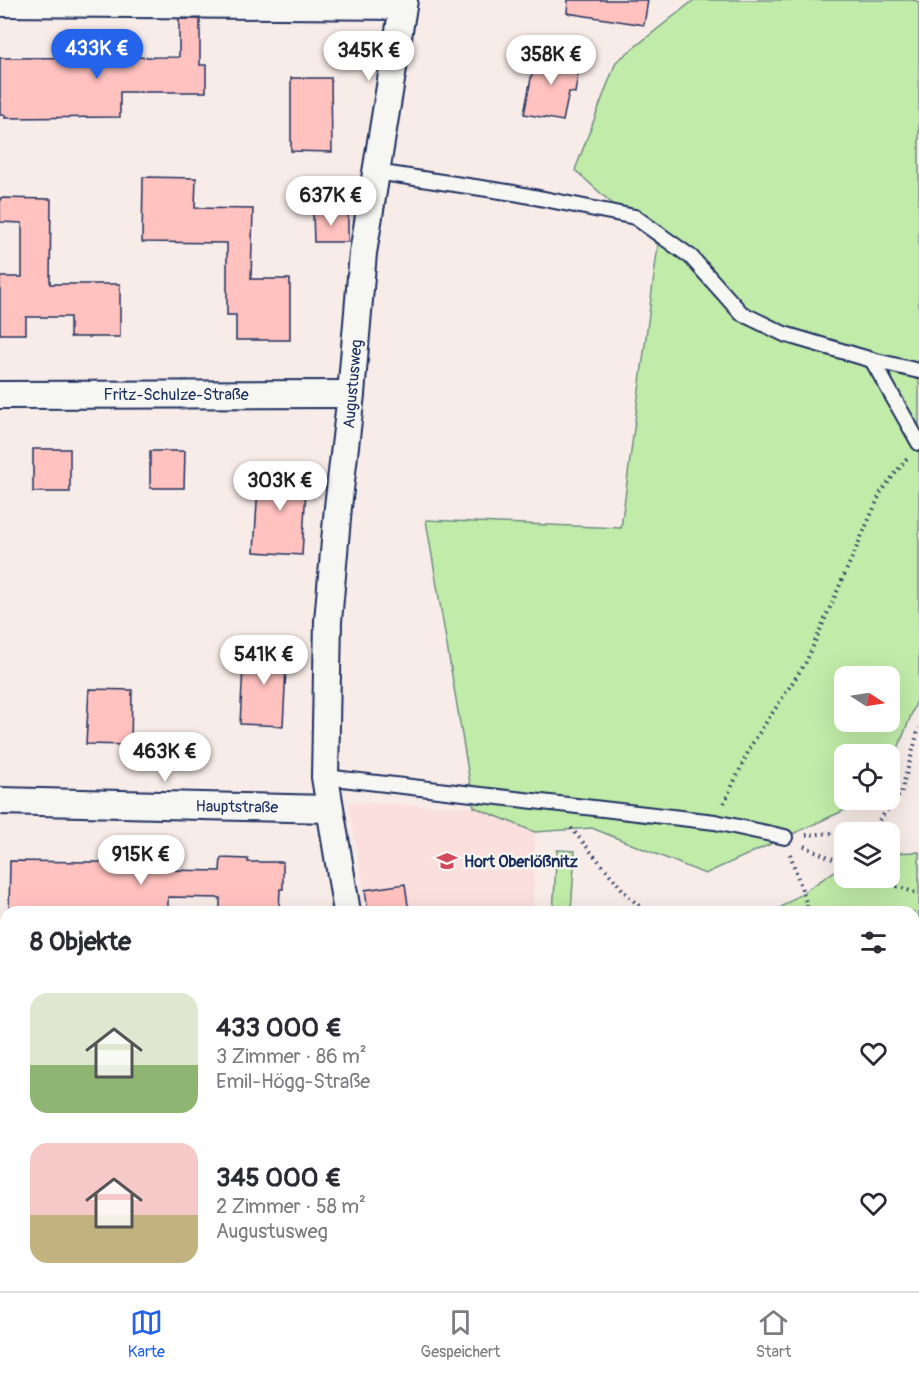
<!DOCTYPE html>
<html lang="de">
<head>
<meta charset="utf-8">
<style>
	:root { --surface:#fff; --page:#f7f7f7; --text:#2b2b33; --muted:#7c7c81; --line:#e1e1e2; --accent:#2563eb }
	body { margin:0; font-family:Pangolin,sans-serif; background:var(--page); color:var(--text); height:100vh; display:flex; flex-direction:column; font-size:22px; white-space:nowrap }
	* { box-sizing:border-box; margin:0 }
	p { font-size:20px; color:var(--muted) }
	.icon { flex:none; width:33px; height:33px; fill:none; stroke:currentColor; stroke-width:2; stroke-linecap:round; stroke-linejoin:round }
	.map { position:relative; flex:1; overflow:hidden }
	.details { position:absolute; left:0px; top:906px; width:920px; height:386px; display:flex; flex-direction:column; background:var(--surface); border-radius:18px 18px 0 0; box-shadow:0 6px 24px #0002 }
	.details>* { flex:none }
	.needle { width:39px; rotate:102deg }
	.controls { position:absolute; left:834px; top:666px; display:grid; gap:12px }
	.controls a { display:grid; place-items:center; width:66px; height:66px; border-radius:12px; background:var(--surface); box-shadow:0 6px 24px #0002; font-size:30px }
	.price { position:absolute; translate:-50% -51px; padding:0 14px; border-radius:21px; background:#fff; color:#222; font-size:20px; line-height:39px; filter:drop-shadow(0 2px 3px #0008) }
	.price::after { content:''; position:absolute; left:50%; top:36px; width:18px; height:14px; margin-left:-9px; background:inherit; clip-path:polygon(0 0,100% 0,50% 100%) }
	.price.selected { background:var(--accent); color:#fff }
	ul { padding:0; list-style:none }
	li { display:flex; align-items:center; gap:18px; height:150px; padding:0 30px }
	li span { display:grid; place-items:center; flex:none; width:168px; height:120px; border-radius:18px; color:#555 }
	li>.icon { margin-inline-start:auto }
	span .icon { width:72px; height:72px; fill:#fffc; stroke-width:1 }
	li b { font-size:26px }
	h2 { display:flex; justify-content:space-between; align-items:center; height:72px; padding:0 30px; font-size:26px }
	.tab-bar { display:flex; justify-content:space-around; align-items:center; height:84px; border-top:2px solid var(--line); background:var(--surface); font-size:16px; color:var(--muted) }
	.tab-bar a { display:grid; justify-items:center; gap:3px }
	.tab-bar .selected { color:var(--accent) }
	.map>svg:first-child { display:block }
	.built { fill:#fadfdc }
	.green { fill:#c1eba8; stroke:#6e8d83; stroke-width:1.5; fill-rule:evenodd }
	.building { fill:#ffc2bf; stroke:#1b2f5e; stroke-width:1.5 }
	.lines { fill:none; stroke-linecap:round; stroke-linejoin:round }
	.lane-casing { stroke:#1b2f5e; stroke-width:18 }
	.street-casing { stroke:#1b2f5e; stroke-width:30 }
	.path { stroke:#1b2f5e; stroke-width:4; stroke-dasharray:1.5 4.5; stroke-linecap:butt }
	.lane { stroke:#f6f6f2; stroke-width:14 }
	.street { stroke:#f6f6f2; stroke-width:26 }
	.labels { text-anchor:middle; stroke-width:4.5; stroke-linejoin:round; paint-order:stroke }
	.street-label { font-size:16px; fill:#1b2f5e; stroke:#f6f6f2 }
	.poi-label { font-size:16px; font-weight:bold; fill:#1b2f5e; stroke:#f6f6f2; text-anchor:start }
</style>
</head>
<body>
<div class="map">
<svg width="919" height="1291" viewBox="0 0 919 1291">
	<rect width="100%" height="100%" fill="#f8ece8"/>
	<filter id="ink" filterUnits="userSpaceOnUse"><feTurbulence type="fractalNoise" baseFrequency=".0167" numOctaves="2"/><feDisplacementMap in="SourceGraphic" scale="12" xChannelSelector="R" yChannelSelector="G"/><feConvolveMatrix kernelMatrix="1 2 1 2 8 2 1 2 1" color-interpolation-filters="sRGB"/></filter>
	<g filter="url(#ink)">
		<polygon class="built" points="348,803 474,807 535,832 533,912 368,912"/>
		<g class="green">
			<path d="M694,0H913L919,2V695L890,769V754H844V800H867L705,874L592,828L535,832L474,807L426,520L621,528L658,245L575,170L616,62ZM844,676H890V722H844Z"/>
			<polygon points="557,850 575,851 571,912 553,912"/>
			<polygon points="919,852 919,1291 726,1291 726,1286 914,1286 914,912 774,912 844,865 844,878 890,878 890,853"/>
		</g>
		<g class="building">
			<polygon points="568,0 648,0 644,25 567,13"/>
			<polygon points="179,19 200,19 200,65 206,65 206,92 120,92 120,117 5,118 5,115 0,115 0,58 179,57"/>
			<polygon points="536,53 580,61 575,93 569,92 563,121 524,114"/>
			<polygon points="291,78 331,78 332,152 291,151"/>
			<polygon points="143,177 196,178 195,208 253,209 251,279 290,279 290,340 236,340 236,315 227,315 227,243 142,242"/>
			<polygon points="0,198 51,199 50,284 120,284 120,337 70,337 70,317 26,317 26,334 0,334 0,277 22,277 22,223 0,222"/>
			<polygon points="313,213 348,213 348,242 314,242"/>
			<rect x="33" y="449" width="37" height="43"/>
			<polygon points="150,451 185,451 184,488 150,488"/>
			<polygon points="259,469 307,472 302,555 254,552"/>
			<polygon points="244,647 287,649 283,726 240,724"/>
			<polygon points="89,689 132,690 131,745 86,744"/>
			<polygon points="221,858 248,859 248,862 283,862 283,889 280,889 279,912 235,912 235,910 220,910 220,898 168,897 168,912 9,912 10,861 169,863 169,870 220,871"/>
			<polygon points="405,884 409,912 368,912 365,890"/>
		</g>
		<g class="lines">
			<g class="lane-casing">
				<g id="lane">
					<polyline points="376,172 514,193 635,217 691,257 741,313 784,334 872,360 919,371"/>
					<polyline points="872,360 919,443"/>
					<polyline points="325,777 715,822 785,837"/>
				</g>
			</g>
			<g class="street-casing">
				<g id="street">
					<polyline points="0,3 403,6"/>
					<polyline points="0,395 351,394"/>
					<polyline points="0,801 329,809"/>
					<polyline points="347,912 325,777 328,621 338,507 351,394 363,253 404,0"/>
					<polyline points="409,1286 409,1291"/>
				</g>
			</g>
			<g class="path">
				<polyline points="724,803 752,744 806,662 881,492 907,458"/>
				<polyline points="571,828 628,896 646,912"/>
				<polyline points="806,835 871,830 901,793 919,728"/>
				<polyline points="804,846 844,864"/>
				<polyline points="790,854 807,905 807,912"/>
				<polyline points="874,878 919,894"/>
				<polyline points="914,1272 919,1247"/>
				<polyline points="793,1291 793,1286"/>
				<polyline points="909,1291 910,1286"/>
			</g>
			<use href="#lane" class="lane"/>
			<use href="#street" class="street"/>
		</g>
	</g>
	<defs>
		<g id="school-bare" transform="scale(1.62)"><path d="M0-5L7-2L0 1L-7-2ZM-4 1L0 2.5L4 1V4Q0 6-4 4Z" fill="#d1495b" stroke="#f6f6f2" stroke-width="2.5" paint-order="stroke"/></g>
	</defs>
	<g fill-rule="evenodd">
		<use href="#school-bare" x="447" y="861"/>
	</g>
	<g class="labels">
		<g class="street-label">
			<text transform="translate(352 384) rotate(-85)" y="6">Augustusweg</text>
			<text x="176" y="400">Fritz-Schulze-Straße</text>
			<text transform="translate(237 806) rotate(1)" y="6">Hauptstraße</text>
		</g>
		<g class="poi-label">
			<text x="464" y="867">Hort Oberlößnitz</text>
		</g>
	</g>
</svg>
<div class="controls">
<a><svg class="needle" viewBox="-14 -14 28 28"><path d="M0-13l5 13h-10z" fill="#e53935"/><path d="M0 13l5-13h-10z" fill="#7c7c81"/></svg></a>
<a><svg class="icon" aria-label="locate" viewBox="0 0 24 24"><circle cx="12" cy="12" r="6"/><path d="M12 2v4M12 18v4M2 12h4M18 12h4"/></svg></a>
<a><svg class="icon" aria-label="layers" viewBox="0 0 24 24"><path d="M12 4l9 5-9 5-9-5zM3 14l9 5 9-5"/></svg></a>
</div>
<b class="price selected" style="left:97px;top:80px">433K €</b>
<b class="price" style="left:369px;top:82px">345K €</b>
<b class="price" style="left:551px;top:86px">358K €</b>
<b class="price" style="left:331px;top:227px">637K €</b>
<b class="price" style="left:280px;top:512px">303K €</b>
<b class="price" style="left:264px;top:686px">541K €</b>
<b class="price" style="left:165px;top:783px">463K €</b>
<b class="price" style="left:141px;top:886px">915K €</b>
<section class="details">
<h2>8 Objekte<svg class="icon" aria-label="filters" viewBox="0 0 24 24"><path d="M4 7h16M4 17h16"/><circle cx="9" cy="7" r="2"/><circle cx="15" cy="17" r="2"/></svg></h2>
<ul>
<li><span style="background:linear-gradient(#dfe7d0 60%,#8fb573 0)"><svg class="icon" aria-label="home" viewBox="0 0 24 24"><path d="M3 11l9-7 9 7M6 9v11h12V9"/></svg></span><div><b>433 000 €</b><p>3 Zimmer · 86 m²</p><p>Emil-Högg-Straße</p></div><svg class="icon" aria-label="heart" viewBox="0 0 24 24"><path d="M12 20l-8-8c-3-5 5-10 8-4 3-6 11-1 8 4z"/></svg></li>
<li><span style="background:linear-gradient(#f6c9c9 60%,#c2b280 0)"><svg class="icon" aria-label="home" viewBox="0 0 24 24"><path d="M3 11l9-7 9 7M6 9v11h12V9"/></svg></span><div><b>345 000 €</b><p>2 Zimmer · 58 m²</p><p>Augustusweg</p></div><svg class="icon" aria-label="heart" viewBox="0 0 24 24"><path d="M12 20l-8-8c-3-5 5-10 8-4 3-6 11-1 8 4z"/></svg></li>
</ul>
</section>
</div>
<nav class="tab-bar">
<a class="selected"><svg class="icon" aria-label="map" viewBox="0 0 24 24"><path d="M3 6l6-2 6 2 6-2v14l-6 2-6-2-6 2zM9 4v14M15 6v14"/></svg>Karte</a>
<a><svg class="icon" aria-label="saved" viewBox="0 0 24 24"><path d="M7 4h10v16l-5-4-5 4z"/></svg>Gespeichert</a>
<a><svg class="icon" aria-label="home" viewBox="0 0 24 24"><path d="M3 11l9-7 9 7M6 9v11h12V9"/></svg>Start</a>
</nav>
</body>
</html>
